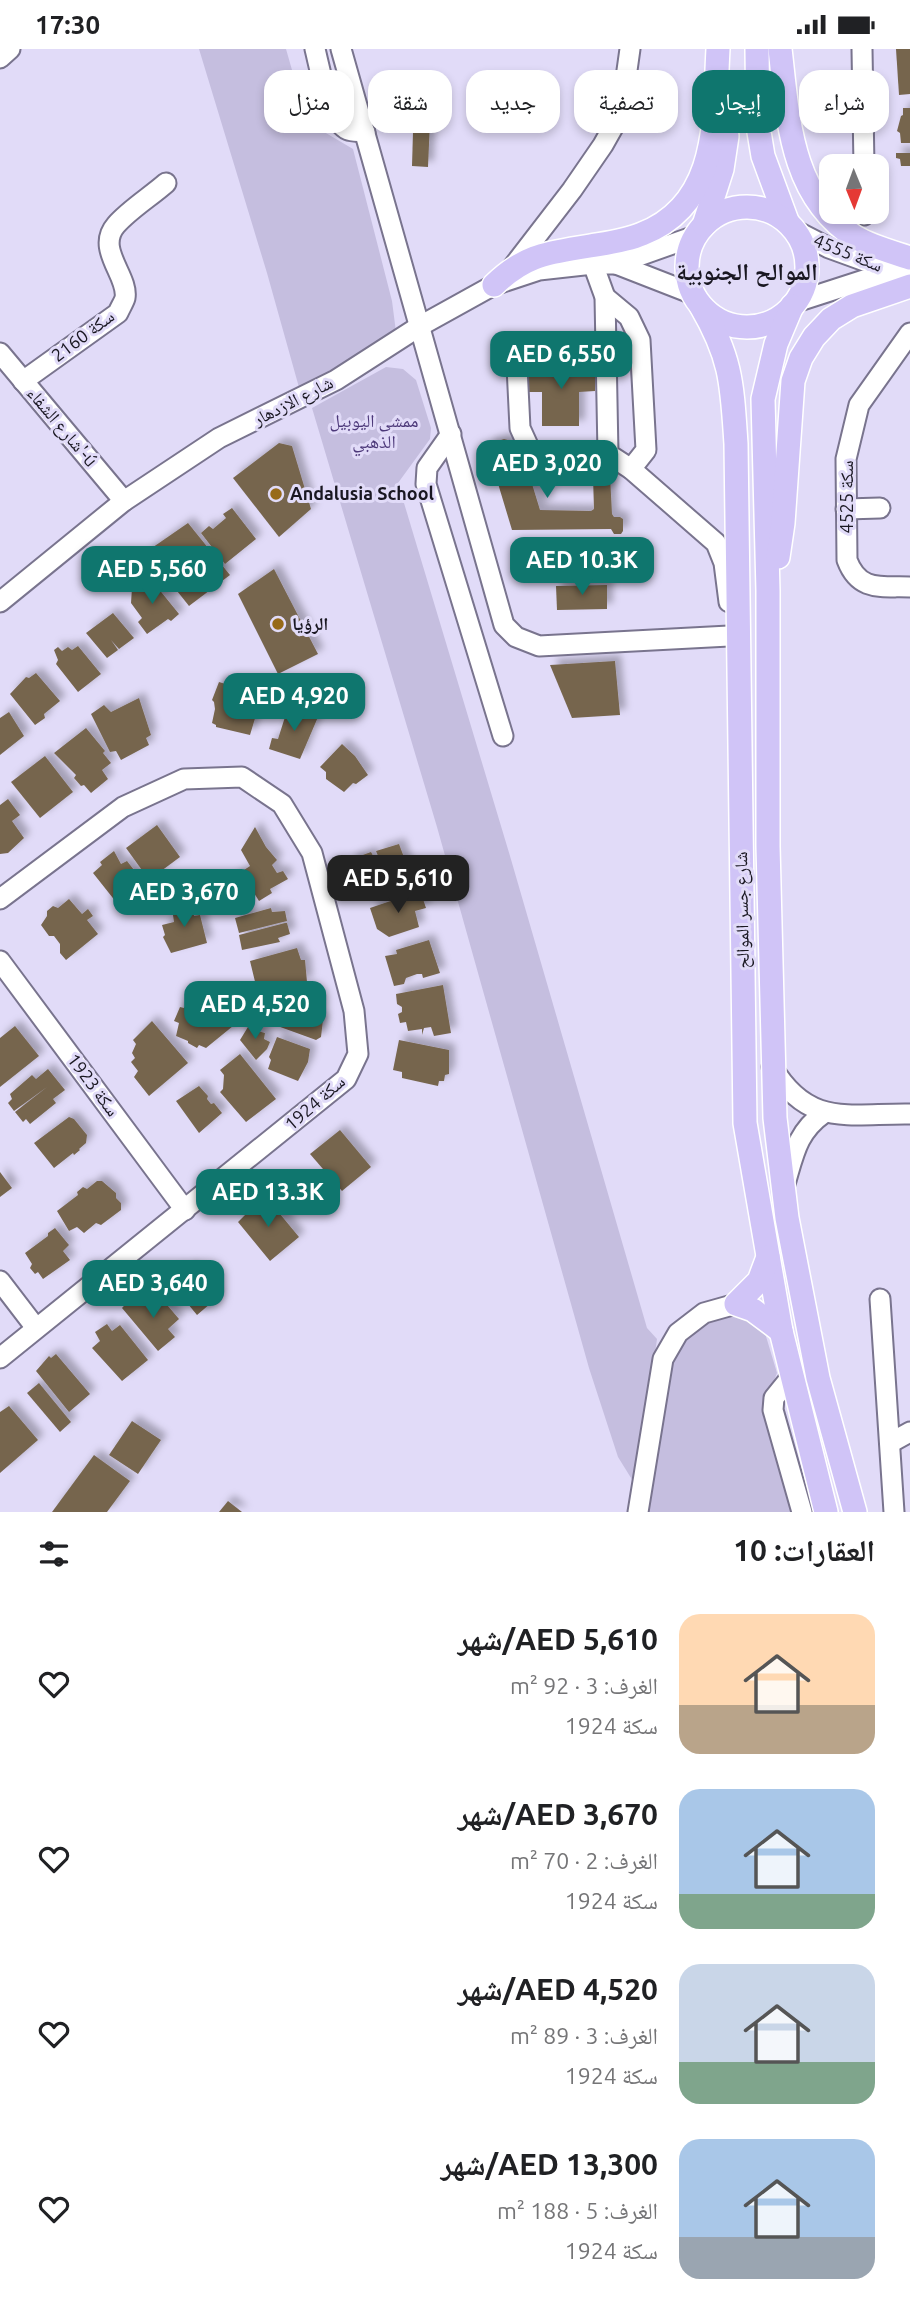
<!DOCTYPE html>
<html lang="ar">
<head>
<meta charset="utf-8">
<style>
	:root { --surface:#fff; --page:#f6f6f6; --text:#202124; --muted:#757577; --accent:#0f766e }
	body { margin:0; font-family:Ubuntu,"Noto Naskh Arabic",sans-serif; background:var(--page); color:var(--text); direction:rtl; height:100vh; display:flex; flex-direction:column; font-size:26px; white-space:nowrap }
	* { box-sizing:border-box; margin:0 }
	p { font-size:23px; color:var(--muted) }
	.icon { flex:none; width:38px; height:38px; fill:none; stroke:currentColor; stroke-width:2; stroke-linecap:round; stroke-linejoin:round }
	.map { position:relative; height:1463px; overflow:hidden; direction:ltr }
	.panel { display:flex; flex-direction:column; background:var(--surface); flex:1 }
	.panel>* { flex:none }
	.banner { position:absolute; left:21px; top:21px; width:868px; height:63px; direction:rtl; display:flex; gap:14px }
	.needle { width:46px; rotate:179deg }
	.fabs { position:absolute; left:819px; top:105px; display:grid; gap:14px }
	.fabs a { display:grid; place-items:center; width:70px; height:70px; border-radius:14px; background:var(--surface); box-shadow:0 4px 10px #0003; font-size:35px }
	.price { position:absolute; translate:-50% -60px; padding:0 16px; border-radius:14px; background:var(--accent); color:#fff; font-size:23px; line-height:46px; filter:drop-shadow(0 2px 4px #0008) }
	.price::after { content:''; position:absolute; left:50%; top:42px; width:21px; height:16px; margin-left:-10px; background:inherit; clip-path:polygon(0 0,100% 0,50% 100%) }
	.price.selected { background:#222; color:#fff }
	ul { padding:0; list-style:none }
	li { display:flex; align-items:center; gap:21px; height:175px; padding:0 35px }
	li span { display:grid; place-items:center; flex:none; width:196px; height:140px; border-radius:21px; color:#555 }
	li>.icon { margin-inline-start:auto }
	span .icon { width:84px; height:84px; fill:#fffc; stroke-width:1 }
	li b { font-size:30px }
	h2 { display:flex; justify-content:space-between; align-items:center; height:84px; padding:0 35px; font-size:30px }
	.pill { padding:0 24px; border-radius:21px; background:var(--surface); box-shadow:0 4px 10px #0003; font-size:24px; line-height:63px }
	.pill.selected { background:var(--accent); color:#fff }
	.status { display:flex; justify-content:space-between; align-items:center; height:49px; padding:0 35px; background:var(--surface); direction:ltr }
	.status svg { height:19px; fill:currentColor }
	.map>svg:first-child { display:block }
	.green { fill:#c5bedf }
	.building { fill:#76654e; filter:url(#shadow) }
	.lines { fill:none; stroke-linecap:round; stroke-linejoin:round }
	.minor-casing { stroke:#79748e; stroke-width:23 }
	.major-casing { stroke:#fff; stroke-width:26 }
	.minor { stroke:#fff; stroke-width:19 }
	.major { stroke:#d0c4f7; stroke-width:23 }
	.poi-dot { fill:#976a19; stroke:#e1dbf8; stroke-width:2.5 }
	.labels { text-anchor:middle; stroke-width:6; stroke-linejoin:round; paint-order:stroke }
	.street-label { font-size:18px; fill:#191721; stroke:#e1dbf8 }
	.park-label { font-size:18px; fill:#4c3879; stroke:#e1dbf8 }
	.poi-label { font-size:18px; font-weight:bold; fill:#191721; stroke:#e1dbf8; text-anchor:start }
	.district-label { font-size:24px; font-weight:bold; fill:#191721; stroke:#e1dbf8 }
</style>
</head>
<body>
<div class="status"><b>17:30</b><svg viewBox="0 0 49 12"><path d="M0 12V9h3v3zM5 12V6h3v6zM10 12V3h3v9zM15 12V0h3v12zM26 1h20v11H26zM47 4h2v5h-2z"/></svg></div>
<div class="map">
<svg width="910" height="1463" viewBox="0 0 910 1463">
	<defs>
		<filter id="shadow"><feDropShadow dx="6" dy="-6" stdDeviation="3.5" flood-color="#0004"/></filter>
	</defs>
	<rect width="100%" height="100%" fill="#e1dbf8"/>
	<g class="green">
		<polygon points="199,0 286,0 304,63 314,77 353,100 392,252 396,283 300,342 267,224"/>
		<polygon points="386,318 403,320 416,331 431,379 430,390 398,434 510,807 647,1279 657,1290 636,1437 618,1408 589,1319 437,778 312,359"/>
		<polygon points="715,1265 742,1265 762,1274 777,1324 763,1359 793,1463 649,1463 672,1311 680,1290"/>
	</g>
	<g class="building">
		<polygon points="896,0 910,0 910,45 899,46"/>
		<polygon points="414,49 431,49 428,118 412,117"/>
		<polygon points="903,59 910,59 910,94 901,94 900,84 897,82 901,67 903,66"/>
		<polygon points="896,104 910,104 910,117 901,117 900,110 896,109"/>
		<polygon points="595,316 595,342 579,343 579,377 542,377 542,343 527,343 527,318"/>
		<polygon points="504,390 508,391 516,422 529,425 540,461 591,462 594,460 593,428 610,426 612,465 614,468 620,468 623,470 623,482 621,485 614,485 611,480 512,481 487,398 488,395"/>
		<polygon points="279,394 292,397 311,460 279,488 233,429"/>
		<polygon points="232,459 256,490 225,515 201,484 209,477 213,480 226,469 223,465"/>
		<polygon points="188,474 230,526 189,557 146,503"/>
		<polygon points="274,520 318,605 278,625 238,545"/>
		<polygon points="149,528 179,565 171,572 168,570 147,585 138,573 142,569 131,554 132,539"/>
		<polygon points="607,536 607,560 557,561 556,537"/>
		<polygon points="113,564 134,589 119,600 111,591 118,601 107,609 86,584"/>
		<polygon points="78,597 101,625 78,643 56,615 58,611 54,601 58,598 62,602 68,598 72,601"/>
		<polygon points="615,612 620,666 572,669 550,616"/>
		<polygon points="36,624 60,652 44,665 45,669 35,676 10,645 26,628 29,629"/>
		<polygon points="219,633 262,646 250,686 216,678 216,676 212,674 215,660 214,653 212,651"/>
		<polygon points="139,649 151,686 146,689 149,696 121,711 116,702 110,703 91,665 104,656 111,663"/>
		<polygon points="285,657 318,668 300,710 269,700 272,689 278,690 285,668 281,667"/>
		<polygon points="9,663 24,687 0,706 0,669"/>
		<polygon points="86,679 105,702 103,704 111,714 102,721 108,730 91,744 84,736 81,737 74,729 76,726 54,704"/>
		<polygon points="342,695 355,707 368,726 356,735 353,734 344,743 326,730 326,723 320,718"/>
		<polygon points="45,707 73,743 40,769 11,733"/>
		<polygon points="8,750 20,766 12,772 24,789 8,804 0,805 0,756"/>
		<polygon points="157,776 180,808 149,831 126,799"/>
		<polygon points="255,778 266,798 277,811 272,816 277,824 283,822 288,830 270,840 272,844 259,852 254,844 241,851 235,841 237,838 232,829 250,817 241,801"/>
		<polygon points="399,795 411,827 386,835 383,825 384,822 376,802"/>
		<polygon points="114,802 121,815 127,812 141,830 137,834 151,848 136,860 133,856 124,863 93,824 102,816 100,813"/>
		<polygon points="371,803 377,814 381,837 359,843 349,811"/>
		<polygon points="417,843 421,844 426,859 415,862 419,878 389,888 377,880 370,859"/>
		<polygon points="69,850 82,865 88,860 93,867 87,871 98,885 66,911 60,904 60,895 54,887 49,887 41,876 47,867 47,862 53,857 58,859"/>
		<polygon points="168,857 193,857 194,867 200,866 207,894 171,904 163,888 165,886 162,876 174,873 173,866 167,866"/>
		<polygon points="271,859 272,863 285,862 287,872 239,884 235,869"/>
		<polygon points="285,874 287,874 290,885 278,889 280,893 242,901 239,886"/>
		<polygon points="429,891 440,924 423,929 422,925 417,925 406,929 404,935 394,937 385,907 397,905 396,901"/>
		<polygon points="297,899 301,911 305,911 307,933 258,945 250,912"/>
		<polygon points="443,936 451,984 434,987 431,978 424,979 422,986 422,980 408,982 406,973 400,974 398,965 402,963 402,958 397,955 396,945"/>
		<polygon points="295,948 317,950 315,969 323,971 321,988 316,991 261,971 264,953 279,955 280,950 294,952"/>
		<polygon points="188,953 211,961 209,967 233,977 206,999 199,996 197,999 188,994 188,992 176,987 179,974 174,972 180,958 184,959"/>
		<polygon points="152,972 188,1014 149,1047 134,1028 138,1022 131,1013 135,1009 132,1004 136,995 133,991"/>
		<polygon points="251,973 255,975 254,981 265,984 264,990 270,993 267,1000 256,1011 240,991"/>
		<polygon points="15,977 39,1007 0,1038 0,989"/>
		<polygon points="277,988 310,1000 308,1013 298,1032 268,1020 271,1011 269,1008"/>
		<polygon points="399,991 449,1001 449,1025 445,1026 444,1032 439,1032 438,1037 402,1029 402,1023 393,1021"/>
		<polygon points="240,1005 276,1050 246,1073 220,1043 223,1040 224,1026 220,1021"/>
		<polygon points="48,1020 65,1041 53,1050 56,1054 30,1075 26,1070 23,1073 15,1063 47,1038 14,1062 8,1054 12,1050 10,1045 32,1026 36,1030"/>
		<polygon points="199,1037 208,1047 207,1050 211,1055 214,1054 222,1064 199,1084 176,1052"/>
		<polygon points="69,1068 74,1070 87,1086 86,1094 79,1100 80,1101 74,1106 73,1104 54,1119 34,1094"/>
		<polygon points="340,1081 371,1118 342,1142 310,1105"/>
		<polygon points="0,1123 12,1139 0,1148"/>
		<polygon points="97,1132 102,1132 116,1144 116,1149 121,1154 121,1161 101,1176 96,1174 84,1184 77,1178 69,1182 57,1162 78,1146 77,1143 83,1138 87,1140"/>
		<polygon points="258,1149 269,1161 275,1159 299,1188 270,1212 238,1173 249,1162 247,1158"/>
		<polygon points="55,1179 69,1196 63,1202 70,1211 43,1230 38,1223 35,1225 30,1219 32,1215 25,1204 48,1187 48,1184"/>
		<polygon points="191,1218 217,1249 197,1266 174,1238 170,1238 165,1232 178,1221 184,1224"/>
		<polygon points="150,1244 158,1253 162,1250 179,1270 168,1280 175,1288 158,1302 122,1259 132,1248 137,1255 140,1254"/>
		<polygon points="107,1275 112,1282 120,1276 148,1311 122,1332 92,1299 100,1292 95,1283"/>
		<polygon points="56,1305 90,1345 69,1363 36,1322 49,1307 51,1309"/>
		<polygon points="39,1334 71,1373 60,1383 27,1344"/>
		<polygon points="9,1357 38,1391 0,1424 0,1363"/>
		<polygon points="132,1372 161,1391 138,1425 109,1406"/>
		<polygon points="94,1406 130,1432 107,1463 52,1463"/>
		<polygon points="228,1452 242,1463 219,1463"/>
	</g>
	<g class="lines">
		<g class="minor-casing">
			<g id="minor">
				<path d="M315,0C320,20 329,73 348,81C353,83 359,82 365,83"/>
				<polyline points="341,0 504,576 516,588 539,597 729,587"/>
				<polyline points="862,0 864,117"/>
				<polyline points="0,9 10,0"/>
				<polyline points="864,163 864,166"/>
				<polyline points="796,182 829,199 895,223"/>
				<polyline points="593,215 605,248 608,405 631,420 716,494 724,514 729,553"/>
				<polyline points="616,215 693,245"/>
				<polyline points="512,219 572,141 603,96 621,64 630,0"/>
				<polyline points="605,248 629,268 640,291 646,401 631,420"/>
				<polyline points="796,253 864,231 910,225"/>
				<path d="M910,284L859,356L846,410L847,511C859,543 881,537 910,538"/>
				<polyline points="605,295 516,297 520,379 535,412 608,405"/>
				<polyline points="0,304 124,452"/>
				<path d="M23,332L118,264C120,259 124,253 125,249C129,227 95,200 116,176C129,161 150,148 166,134"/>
				<polyline points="451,385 427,419 426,435 503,687"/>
				<polyline points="846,460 880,459"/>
				<polyline points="0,553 124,452 219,389 336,331 420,277 494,236 539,221 593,215 616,215 695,187"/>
				<polyline points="0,850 123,758 184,730 242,728 282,755 312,804 354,962 358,1005 346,1030 0,1309"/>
				<polyline points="0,912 185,1161"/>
				<path d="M772,1018C809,1079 848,1064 910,1065"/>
				<path d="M785,1135C794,1105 797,1083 824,1064"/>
				<polyline points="0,1232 36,1279"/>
				<polyline points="880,1250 894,1463"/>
				<polyline points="791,1328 774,1349 773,1361 802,1463"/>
				<polyline points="890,1394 910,1383"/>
				<polyline points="638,1463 663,1310 678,1284 704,1264 736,1255"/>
			</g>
		</g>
		<g class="major-casing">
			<g id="major">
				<polyline points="757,0 758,77 763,107 787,172"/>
				<path d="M780,0C788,68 790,147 855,188C872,198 892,203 910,209"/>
				<circle cx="747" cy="218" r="60"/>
				<polyline points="704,176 722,120 727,87"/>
				<path d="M494,236C526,205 548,204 590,197C608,194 626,192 642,185C720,155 714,69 718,0"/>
				<path d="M701,257C732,310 732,336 736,395L745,1074L781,1282L826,1463"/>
				<polyline points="792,257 776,295 763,350 768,542 768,797 775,1069 787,1169 818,1329 855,1463"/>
				<polyline points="778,508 783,474 793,332 801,309 814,288 831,270 852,257 910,237"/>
				<polyline points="768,1208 759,1232 736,1255 753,1261 781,1282"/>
			</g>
		</g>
		<use href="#minor" class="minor"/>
		<use href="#major" class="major"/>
	</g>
	<g class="poi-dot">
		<circle cx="276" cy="445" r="7"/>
		<circle cx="278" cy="575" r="7"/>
	</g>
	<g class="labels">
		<g class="street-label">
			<text transform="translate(848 204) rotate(22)" y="6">سكة 4555</text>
			<text transform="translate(83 287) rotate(-37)" y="6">سكة 2160</text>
			<text transform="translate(293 352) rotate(-27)" y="6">شارع الازدهار</text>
			<text transform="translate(62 378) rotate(50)" y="6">شارع الشفاء'-ú</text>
			<text transform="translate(847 448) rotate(-90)" y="6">سكة 4525</text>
			<text transform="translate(742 861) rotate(-91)" y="6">شارع جسر الموالح</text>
			<text transform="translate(93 1036) rotate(53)" y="6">سكة 1923</text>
			<text transform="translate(315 1054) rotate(-41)" y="6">سكة 1924</text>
		</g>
		<g class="park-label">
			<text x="374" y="378">ممشى اليوبيل<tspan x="374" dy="21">الذهبي</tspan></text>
		</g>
		<g class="poi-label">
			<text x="290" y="451">Andalusia School</text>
			<text x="292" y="581">الرؤيا</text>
		</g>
		<g class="district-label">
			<text x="747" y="231">الموالح الجنوبية</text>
		</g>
	</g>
</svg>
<div class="fabs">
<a><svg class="needle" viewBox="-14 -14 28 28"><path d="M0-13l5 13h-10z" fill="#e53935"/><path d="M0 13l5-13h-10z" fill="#757577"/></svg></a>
</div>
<b class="price" style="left:561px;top:342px">AED 6,550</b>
<b class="price" style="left:547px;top:451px">AED 3,020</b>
<b class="price" style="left:582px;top:548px">AED 10.3K</b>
<b class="price" style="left:152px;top:557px">AED 5,560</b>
<b class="price" style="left:294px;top:684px">AED 4,920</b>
<b class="price selected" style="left:398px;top:866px">AED 5,610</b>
<b class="price" style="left:184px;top:880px">AED 3,670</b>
<b class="price" style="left:255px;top:992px">AED 4,520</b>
<b class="price" style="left:268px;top:1180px">AED 13.3K</b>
<b class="price" style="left:153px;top:1271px">AED 3,640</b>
<div class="banner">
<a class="pill">شراء</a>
<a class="pill selected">إيجار</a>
<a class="pill">تصفية</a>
<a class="pill">جديد</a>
<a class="pill">شقة</a>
<a class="pill">منزل</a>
</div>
</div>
<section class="panel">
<h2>العقارات: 10<svg class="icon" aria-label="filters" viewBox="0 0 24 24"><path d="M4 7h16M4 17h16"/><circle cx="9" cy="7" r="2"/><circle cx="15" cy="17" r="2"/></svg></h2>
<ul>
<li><span style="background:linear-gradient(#ffd9b3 65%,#b9a48a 0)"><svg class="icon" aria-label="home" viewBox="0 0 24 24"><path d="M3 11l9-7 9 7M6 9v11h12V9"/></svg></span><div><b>AED 5,610/شهر</b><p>الغرف: 3 · 92 m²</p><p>سكة 1924</p></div><svg class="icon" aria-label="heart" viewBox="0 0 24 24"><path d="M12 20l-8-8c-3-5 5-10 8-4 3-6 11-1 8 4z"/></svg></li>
<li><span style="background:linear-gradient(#a9c7e8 75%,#7fa58c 0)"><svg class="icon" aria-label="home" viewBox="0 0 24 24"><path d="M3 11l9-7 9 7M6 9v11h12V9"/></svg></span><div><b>AED 3,670/شهر</b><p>الغرف: 2 · 70 m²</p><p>سكة 1924</p></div><svg class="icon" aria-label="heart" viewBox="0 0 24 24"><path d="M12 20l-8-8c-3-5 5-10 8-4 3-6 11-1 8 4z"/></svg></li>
<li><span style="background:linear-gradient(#c9d6e8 70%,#7fa58c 0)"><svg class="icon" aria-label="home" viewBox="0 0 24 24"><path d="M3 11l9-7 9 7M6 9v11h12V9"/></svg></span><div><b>AED 4,520/شهر</b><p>الغرف: 3 · 89 m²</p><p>سكة 1924</p></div><svg class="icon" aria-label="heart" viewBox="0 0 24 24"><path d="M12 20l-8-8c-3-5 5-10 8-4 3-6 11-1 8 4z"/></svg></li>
<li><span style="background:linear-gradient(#a9c7e8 70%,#9aa5b1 0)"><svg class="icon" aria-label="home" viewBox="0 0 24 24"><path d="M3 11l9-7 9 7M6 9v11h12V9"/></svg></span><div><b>AED 13,300/شهر</b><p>الغرف: 5 · 188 m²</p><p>سكة 1924</p></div><svg class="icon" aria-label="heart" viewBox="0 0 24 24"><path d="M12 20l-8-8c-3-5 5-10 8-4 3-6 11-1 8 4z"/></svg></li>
</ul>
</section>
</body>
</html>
